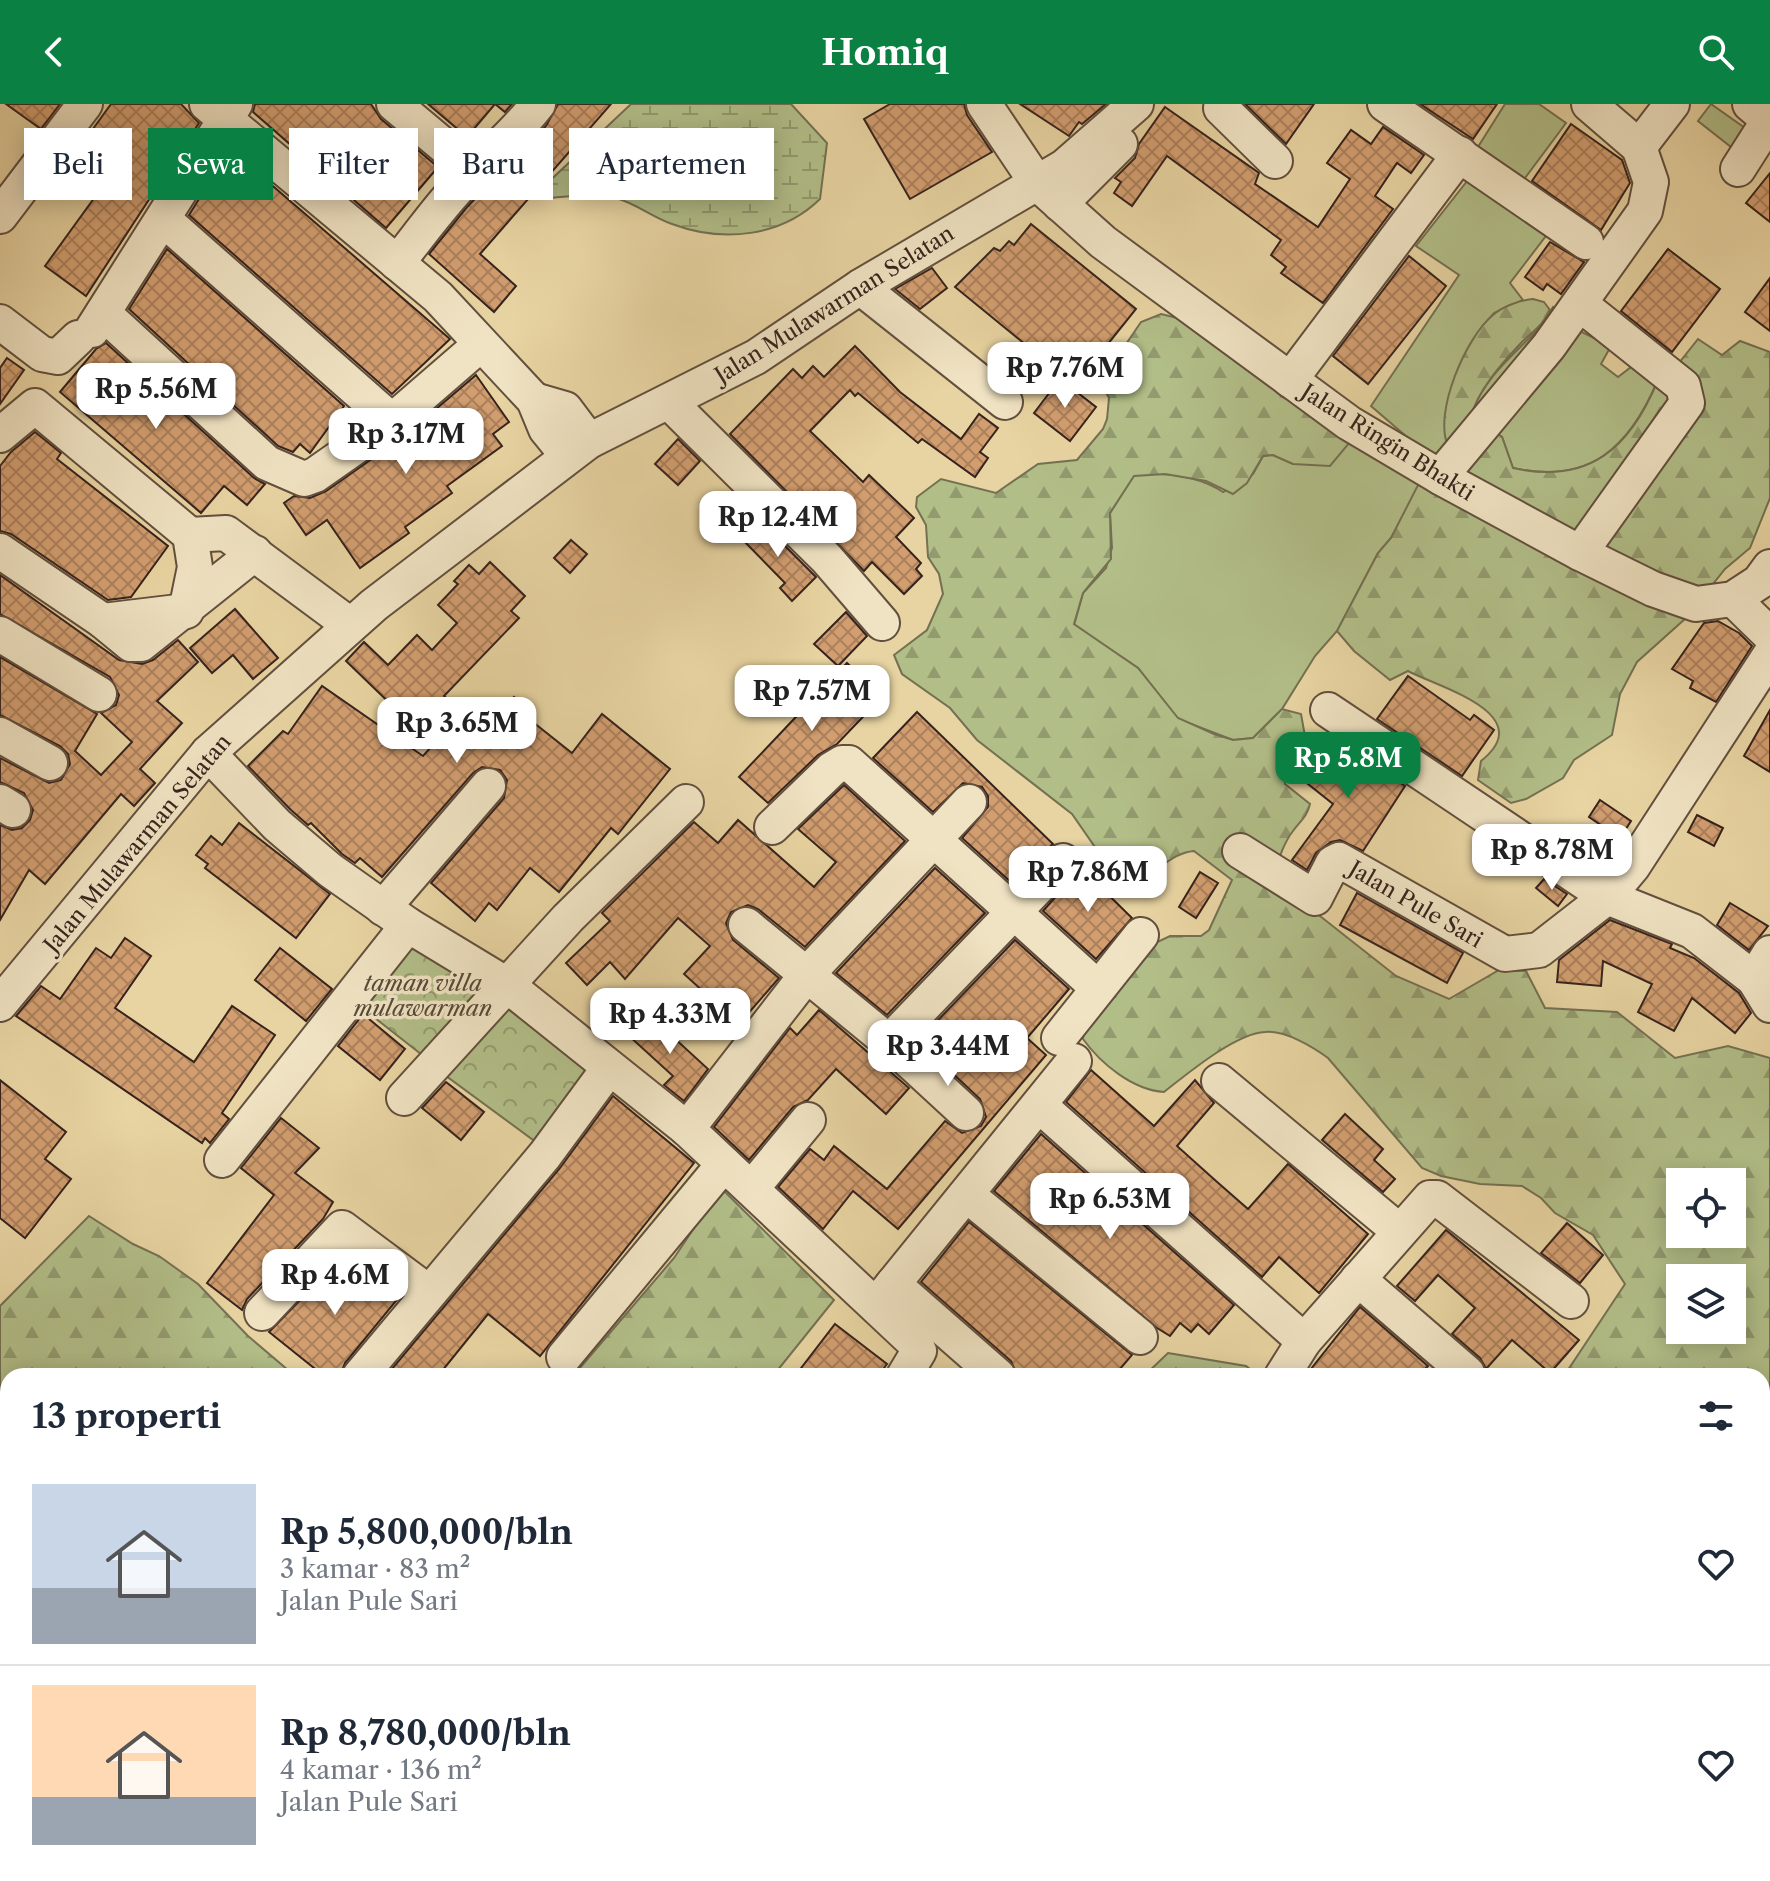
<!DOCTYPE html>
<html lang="id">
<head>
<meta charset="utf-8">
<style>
	:root { --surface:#fff; --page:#f6f6f7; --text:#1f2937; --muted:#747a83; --line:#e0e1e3; --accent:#0b8043 }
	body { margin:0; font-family:"Libre Caslon Text",serif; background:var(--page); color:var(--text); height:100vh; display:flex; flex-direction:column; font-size:30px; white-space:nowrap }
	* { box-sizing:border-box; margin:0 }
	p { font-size:26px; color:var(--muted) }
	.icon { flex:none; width:44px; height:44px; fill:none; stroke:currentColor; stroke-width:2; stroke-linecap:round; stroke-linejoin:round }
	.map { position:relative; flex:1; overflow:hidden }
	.sheet { position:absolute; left:0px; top:1264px; width:1770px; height:514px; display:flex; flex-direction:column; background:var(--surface); border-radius:24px 24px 0 0; box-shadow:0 4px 20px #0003 }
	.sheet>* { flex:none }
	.top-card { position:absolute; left:24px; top:24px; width:800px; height:72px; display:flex; gap:16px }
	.controls { position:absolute; left:1666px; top:1064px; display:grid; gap:16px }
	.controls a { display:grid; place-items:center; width:80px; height:80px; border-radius:0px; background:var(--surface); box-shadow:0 4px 20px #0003; font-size:40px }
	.price { position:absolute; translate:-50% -68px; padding:0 18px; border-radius:16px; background:#fff; color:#222; font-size:26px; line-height:52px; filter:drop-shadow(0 2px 4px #0008) }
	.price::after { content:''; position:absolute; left:50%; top:48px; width:24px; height:18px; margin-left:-12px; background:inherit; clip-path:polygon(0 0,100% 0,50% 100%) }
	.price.current { background:var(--accent); color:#fff }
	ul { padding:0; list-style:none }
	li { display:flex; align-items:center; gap:24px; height:200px; padding:0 32px }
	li+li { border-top:2px solid var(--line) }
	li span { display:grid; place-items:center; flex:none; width:224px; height:160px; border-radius:0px; color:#555 }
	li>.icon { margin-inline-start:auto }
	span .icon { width:96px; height:96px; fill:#fffc; stroke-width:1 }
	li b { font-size:34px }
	h2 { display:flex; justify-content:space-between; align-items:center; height:96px; padding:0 32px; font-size:34px }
	.tag { padding:0 28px; border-radius:0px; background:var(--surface); box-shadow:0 4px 20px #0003; font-size:28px; line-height:72px }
	.tag.current { background:var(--accent); color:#fff }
	header { display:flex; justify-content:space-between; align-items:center; height:104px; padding:0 32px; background:var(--accent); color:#fff; font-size:36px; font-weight:700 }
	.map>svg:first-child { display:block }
	.grass { fill:#b2be88; stroke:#747052; stroke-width:2 }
	.forest { fill:url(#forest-firs); stroke:#747052; stroke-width:2; fill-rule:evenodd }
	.wetland { fill:url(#wetland-marsh); stroke:#747052; stroke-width:2 }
	.park { fill:url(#park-crowns); stroke:#747052; stroke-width:2 }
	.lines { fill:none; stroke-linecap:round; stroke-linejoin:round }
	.stream { stroke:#717d6c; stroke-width:7 }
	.building { fill:url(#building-cross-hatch); stroke:#36231d; stroke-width:2 }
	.minor-casing { stroke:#624f3e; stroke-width:38 }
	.minor { stroke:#f0e3c3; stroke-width:34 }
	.labels { text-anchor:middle; stroke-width:7; stroke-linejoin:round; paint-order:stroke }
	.street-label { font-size:22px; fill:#36231d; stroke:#f0e3c3 }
	.park-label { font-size:22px; font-style:italic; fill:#554a38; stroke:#f0e3c3 }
</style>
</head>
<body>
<header><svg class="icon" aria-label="back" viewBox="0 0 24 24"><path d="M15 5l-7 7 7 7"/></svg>Homiq<svg class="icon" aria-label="search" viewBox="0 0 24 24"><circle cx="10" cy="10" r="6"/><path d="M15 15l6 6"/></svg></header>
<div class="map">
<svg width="1770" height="1777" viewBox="0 0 1770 1777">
	<defs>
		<pattern id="forest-firs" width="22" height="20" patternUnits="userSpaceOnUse" patternTransform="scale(2)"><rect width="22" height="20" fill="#b2be88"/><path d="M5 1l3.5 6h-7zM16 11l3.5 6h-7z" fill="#929a6f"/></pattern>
		<pattern id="wetland-marsh" width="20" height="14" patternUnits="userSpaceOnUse" patternTransform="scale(2)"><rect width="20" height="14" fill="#b2be88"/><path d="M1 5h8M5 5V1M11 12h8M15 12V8" fill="none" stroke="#929a6f"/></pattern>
		<pattern id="park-crowns" width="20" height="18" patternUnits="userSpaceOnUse" patternTransform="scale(2)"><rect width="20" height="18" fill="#b2be88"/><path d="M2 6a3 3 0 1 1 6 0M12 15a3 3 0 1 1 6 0" fill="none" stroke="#929a6f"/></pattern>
		<pattern id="building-cross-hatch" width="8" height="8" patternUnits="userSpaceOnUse" patternTransform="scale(2)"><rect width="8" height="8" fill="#d29e70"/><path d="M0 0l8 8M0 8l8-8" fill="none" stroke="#ab805b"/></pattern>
	</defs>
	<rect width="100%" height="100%" fill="#e8d4a2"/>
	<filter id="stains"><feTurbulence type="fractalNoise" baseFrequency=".0025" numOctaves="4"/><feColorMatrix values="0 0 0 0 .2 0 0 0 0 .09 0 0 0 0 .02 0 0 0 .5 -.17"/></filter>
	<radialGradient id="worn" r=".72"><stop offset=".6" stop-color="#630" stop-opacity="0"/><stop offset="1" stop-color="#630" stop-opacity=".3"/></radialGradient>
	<g class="grass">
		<polygon points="1505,0 1539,0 1566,19 1522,78 1552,124 1510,179 1523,196 1494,209 1487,217 1448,342 1436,358 1371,302 1459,171 1416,142 1475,67 1476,46"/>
		<polygon points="1711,0 1745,24 1731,43 1698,17"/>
		<path d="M1553,203L1573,224L1611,242L1601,260L1618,273L1635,260L1658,276C1629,344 1590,381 1513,364L1502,333L1471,313C1480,274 1519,248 1543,219C1547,214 1549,208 1553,203Z"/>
		<path d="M1350,338L1422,377L1391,434L1378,449L1337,527L1315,552L1282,605L1253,634L1233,636L1178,615L1138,564L1074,521L1083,489L1106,464L1112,444L1110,409L1134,371C1165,368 1197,371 1223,388L1253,370L1263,352L1273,351L1293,360Z"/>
	</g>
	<g class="forest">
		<path d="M1533,195L1544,198L1550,206C1541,224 1535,225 1521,239C1503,258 1477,287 1471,313L1502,333L1513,364C1589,381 1630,344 1658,276L1663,279L1698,235L1722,251L1740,237L1770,248V394L1750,444L1725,465L1686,514L1637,558L1620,590L1612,631L1574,656L1563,674L1526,695L1511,699L1478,676L1481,657C1540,610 1438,583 1408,567L1390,576L1354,547L1337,527L1378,449L1391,434L1417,383L1448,342C1433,309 1466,233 1493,211C1503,202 1521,196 1533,195Z"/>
		<path d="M1161,210L1201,220L1243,253L1284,294L1305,303L1350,338L1330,362L1293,360L1273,351L1263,352L1247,379L1233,390L1206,377L1165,370L1134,372L1110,409L1111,455L1083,489L1074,520L1138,564L1178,614L1214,630L1233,636L1253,634L1282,605L1301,610L1305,632L1284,669L1285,680L1310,700C1307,713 1300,717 1293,727C1282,741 1278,759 1273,775L1396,872L1449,895L1499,866L1526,867L1545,904L1617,908L1675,954L1728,942L1770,954V1777H0V1672L8,1671V1770H1762V1272H1564L1625,1180L1593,1131L1555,1109L1541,1094L1522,1082L1480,1080L1441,1072L1422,1064L1328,954C1313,943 1285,926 1265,928C1236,929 1187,970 1164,988C1133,986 1101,960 1083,935L1084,924L1151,841L1170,832H1201L1209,826L1232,776L1194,747C1168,749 1154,775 1128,780L1104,756L1072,710L977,636L950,604L902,570L894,551L927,526L943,490L939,470L928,453L926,421L916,403L917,393L941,375L996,389L1038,360L1077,356L1103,325L1107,315L1109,294L1098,273L1101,263L1124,243L1141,218ZM1680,1078H1732V1130H1680ZM1680,1174H1732V1226H1680Z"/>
		<polygon points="721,1084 834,1196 773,1272 573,1272 674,1154"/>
		<polygon points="89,1112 133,1140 159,1152 198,1180 248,1232 295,1272 8,1272 8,1387 0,1376 0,1202"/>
		<polygon points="1168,1249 1246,1262 1259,1272 1144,1272"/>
	</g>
	<path class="wetland" d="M631,0H791L827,39L820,95C781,133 723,139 672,120C652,113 637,100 616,94C594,89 572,92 549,94L540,86Z"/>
	<g class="park">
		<polygon points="398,823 500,882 431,958 352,896"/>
		<polygon points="507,886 603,966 544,1044 438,966"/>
	</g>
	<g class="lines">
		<g class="stream">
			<polyline points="460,1770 481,1777"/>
			<polyline points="98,1777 108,1770"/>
		</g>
	</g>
	<g class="building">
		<polygon points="6,0 60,0 41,25"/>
		<polygon points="111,0 181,0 199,19 86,192 45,162 105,79 72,54"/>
		<polygon points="255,0 371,0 381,15 438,63 386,124 253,8"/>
		<polygon points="428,0 512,0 505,8 495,0 467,33"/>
		<polygon points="558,0 611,0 480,150 516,182 494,208 429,150 467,103 546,22"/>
		<polygon points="890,0 964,0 967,11 992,48 910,95 864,15"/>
		<polygon points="1020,0 1106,0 1082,20 1079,18 1069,32"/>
		<polygon points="1245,0 1314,0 1286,40"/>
		<polygon points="1420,0 1497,0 1473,35"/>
		<polygon points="1165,3 1259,69 1255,80 1318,123 1350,75 1327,59 1351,26 1371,40 1383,23 1424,51 1411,69 1397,59 1375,92 1393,105 1323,199 1281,169 1286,163 1271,151 1281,136 1167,52 1132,102 1114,89 1121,78 1115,74 1135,54 1139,40"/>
		<polygon points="1571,20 1622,56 1630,79 1601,126 1532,77"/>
		<polygon points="230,45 450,235 392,290 189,111"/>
		<polygon points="1770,69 1770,118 1746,99"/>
		<polygon points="1031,120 1136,205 1075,281 955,183 994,144 1000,147 1009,137 1014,141"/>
		<polygon points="1550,138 1584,158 1561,190 1547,180 1543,186 1525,173"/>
		<polygon points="167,145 344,302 310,349 300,340 293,348 278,342 129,205"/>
		<polygon points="1668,145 1720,185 1672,248 1621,207"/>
		<polygon points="1409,152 1446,182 1368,280 1333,252"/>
		<polygon points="932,164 947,184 920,205 895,185"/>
		<polygon points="1770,174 1770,227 1745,208"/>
		<polygon points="106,239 254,374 265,380 247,401 224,382 201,409 60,288 96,245"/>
		<polygon points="855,242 900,288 961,335 979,310 998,324 980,348 988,354 975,373 922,335 918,339 858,289 855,292 850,286 810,327 863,378 869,371 914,414 896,433 921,459 916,465 922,472 904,490 872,458 864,467 730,330 793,265 802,274 813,262 824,273"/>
		<polygon points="7,254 24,266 0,300 0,264"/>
		<polygon points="476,271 509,318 493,330 502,342 447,382 452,389 405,423 409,429 360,464 327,416 306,431 284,399 294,392 310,394 326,387 403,333"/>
		<polygon points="1060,275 1096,303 1070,337 1034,309"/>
		<polygon points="35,328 61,349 57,355 168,442 131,493 108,496 11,430 0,427 0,362 11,348"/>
		<polygon points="678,335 700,357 678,381 655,360"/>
		<polygon points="757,414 816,473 792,497 780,484 785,479 739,432"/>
		<polygon points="571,436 587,450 570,469 554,454"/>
		<polygon points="490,458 525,492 511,507 519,514 444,592 472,616 476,611 489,622 514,593 529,606 524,611 572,649 602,610 670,665 618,730 611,724 559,788 530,764 497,806 489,799 475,817 431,779 504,694 507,676 500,666 482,663 473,669 382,773 360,754 355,759 342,750 311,719 308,721 291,706 248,662 283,627 288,630 322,582 423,652 433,641 346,557 364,538 388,561 417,531 432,546 457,519 438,501 458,480 454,477 469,461 479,470"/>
		<polygon points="0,471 119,556 142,560 153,556 178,536 198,558 157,597 182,619 140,665 155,679 134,702 121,690 45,780 29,766 0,816 0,721 12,726 22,724 30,716 33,706 24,689 0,678 0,654 49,679 61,676 70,660 68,650 60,642 0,611 0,553 97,610 75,647 101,671 132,638 101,609 116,601 119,591 110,573 0,510"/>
		<polygon points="235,505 278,554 253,575 233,551 212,569 190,544"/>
		<polygon points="846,508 867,532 838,562 814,540"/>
		<polygon points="1718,517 1739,529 1752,542 1716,598 1690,584 1693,577 1672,565 1704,519"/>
		<polygon points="847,559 882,593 837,640 818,651 768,699 739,673"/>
		<polygon points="1408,572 1470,616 1474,611 1494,626 1462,672 1377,615"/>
		<polygon points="1770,606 1770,668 1744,652"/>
		<polygon points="917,608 1053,740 1013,780 962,734 988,703 988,692 982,683 963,679 933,708 873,654"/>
		<polygon points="1332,633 1405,682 1363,747 1340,736 1331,738 1316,749 1307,766 1292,756 1333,700 1303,676"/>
		<polygon points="844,681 905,737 805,843 758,805 748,801 731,808 726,819 733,836 779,874 739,920 684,870 710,842 678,814 625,875 610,858 587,881 566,859 610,817 602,809 694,718 718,739 738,716 814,783 836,758 798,725"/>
		<polygon points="1600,696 1631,717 1620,734 1589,713"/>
		<polygon points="1697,711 1723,724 1714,742 1688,728"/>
		<polygon points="239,719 330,790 296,834 205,764 208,760 196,751 211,732 222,741"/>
		<polygon points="935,764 985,809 887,911 836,869"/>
		<polygon points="1081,764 1132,814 1096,855 1043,807"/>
		<polygon points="1200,768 1218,779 1196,814 1179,803"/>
		<polygon points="1544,775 1567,790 1558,802 1536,784"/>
		<polygon points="1357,789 1463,849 1447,879 1340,821"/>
		<polygon points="1730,799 1768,822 1749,846 1717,821"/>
		<polygon points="1610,816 1672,840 1670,844 1694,854 1739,889 1751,909 1735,929 1692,894 1674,927 1638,908 1652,880 1603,857 1601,882 1557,878 1559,856"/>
		<polygon points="125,834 151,852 115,904 194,958 232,902 275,931 222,1009 229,1015 210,1039 205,1034 202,1039 16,912 41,882 60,895 96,844 111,854"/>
		<polygon points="1015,836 1069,885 1027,934 1046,951 898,1125 853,1087 823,1125 778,1083 810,1045 824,1056 834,1042 887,1085 945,1017 962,1029 981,1022 986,1013 980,995 918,937"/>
		<polygon points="280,844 332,885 306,917 255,876"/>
		<polygon points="819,906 909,984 886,1010 836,965 808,996 793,1003 749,1056 714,1023 790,924 797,931"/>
		<polygon points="363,910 405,945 380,976 338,942"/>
		<polygon points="648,910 708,965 684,997 664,981 673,972 628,931"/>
		<polygon points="1091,966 1154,1022 1195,976 1214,999 1177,1042 1216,1077 1248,1105 1288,1060 1368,1130 1319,1189 1279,1153 1262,1173 1066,998"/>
		<polygon points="0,976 66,1028 45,1055 71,1075 25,1134 0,1114"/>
		<polygon points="446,978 484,1008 461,1036 422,1004"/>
		<polygon points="613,992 694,1059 540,1252 488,1210 438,1272 386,1272 560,1064"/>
		<polygon points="1345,1010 1383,1045 1374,1056 1395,1075 1383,1088 1322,1036"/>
		<polygon points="281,1014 319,1044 295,1069 333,1098 323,1115 247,1195 242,1206 207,1179 274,1091 241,1064"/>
		<polygon points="1041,1030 1234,1201 1209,1230 1198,1220 1191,1228 1180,1219 1170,1232 1157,1224 994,1087"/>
		<polygon points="969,1118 1132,1251 1114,1272 1017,1272 1011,1257 921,1178"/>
		<polygon points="1567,1119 1603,1151 1580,1179 1541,1149"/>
		<polygon points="1446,1126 1579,1236 1550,1269 1512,1236 1486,1265 1480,1254 1452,1230 1475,1204 1438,1171 1415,1197 1397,1182"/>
		<polygon points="344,1151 400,1192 345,1259 340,1272 324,1272 269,1228"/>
		<polygon points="1360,1203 1428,1262 1419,1272 1307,1270"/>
		<polygon points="835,1220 887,1260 878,1272 795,1272"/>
	</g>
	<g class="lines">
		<g class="minor-casing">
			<g id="minor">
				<polyline points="207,0 438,193 534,296 546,325 568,352"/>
				<polyline points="394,0 474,67"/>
				<polyline points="984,0 1037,79 1103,138 1349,319 1440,373 1580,449 1653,485 1696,500 1733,495 1759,478 1770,463"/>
				<polyline points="1385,0 1586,138"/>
				<polyline points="1589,0 1639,43"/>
				<polyline points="1221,4 1275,57"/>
				<polyline points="1738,65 1766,21 1763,11 1750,0"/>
				<polyline points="1060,100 1120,40"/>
				<polyline points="0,112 85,0"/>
				<polyline points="163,115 392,317"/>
				<path d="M397,159C422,128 444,96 473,68C496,45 518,26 538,0"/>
				<polyline points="860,183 1005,298"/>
				<polyline points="103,209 267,359 304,375 315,371 392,317 481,240"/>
				<polyline points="0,218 42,250 58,253 78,234"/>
				<polyline points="92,226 235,0"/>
				<polyline points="1290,276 1460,50"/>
				<polyline points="534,296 565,305 589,337"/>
				<polyline points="669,298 827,455 882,519"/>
				<polyline points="0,331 35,302 190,431 195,463 186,507"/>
				<polyline points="1440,373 1549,242 1645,107 1651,78 1639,43 1672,0"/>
				<polyline points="190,431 226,429 350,521"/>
				<polyline points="0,447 103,517 186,507"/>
				<polyline points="1580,449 1687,299 1683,282 1580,200"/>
				<polyline points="1733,495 1770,531"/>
				<polyline points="103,517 131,540 141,540 255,449"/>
				<polyline points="0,530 99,590"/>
				<polyline points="1328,606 1607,793 1692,827 1754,875"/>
				<polyline points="0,631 50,659"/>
				<polyline points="208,649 277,721 330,766 408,821 507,881 687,1025 914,1238 919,1247 904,1272"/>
				<polyline points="0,698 13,706"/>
				<polyline points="772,723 832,665 842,659 849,659 1098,884"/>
				<polyline points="1240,747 1315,794 1333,759 1339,756 1505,850 1539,846 1607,793 1633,762 1770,551"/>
				<polyline points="383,804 488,682"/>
				<polyline points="746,821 889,938 966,1009"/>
				<polyline points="1770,849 1754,875 1770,901"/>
				<polyline points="0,900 208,649 374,501 589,337 756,253 860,183 1064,63 1136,0"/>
				<polyline points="1059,934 1141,831"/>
				<polyline points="889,938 1063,757"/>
				<polyline points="1219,977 1399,1127"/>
				<polyline points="404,994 568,814 686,698"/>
				<polyline points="1039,1001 1304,1237 1430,1094 1437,1094 1571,1197"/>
				<polyline points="687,1025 808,869 969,698"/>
				<polyline points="222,1056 408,821"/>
				<polyline points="752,1084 808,1016"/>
				<polyline points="967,1091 1140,1233"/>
				<polyline points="1358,1175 1467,1269"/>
				<polyline points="893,1180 998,1272"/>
				<polyline points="876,1201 1074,957"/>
				<polyline points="262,1209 342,1124 428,1188"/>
				<polyline points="564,1253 724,1060"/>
				<polyline points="360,1272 545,1051 609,964"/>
				<polyline points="1282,1272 1304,1237"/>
				<polyline points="0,1561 8,1572"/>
				<polyline points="0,1625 8,1614"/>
			</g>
		</g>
		<use href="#minor" class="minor"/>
	</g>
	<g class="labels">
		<g class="street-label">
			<text transform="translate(834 200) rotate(-32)" y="8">Jalan Mulawarman Selatan</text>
			<text transform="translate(1388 338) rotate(32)" y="8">Jalan Ringin Bhakti</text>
			<text transform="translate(137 739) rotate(-50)" y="8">Jalan Mulawarman Selatan</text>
			<text transform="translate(1416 800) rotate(30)" y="8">Jalan Pule Sari</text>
		</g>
		<g class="park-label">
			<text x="423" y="887">taman villa<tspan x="423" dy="25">mulawarman</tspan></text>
		</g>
	</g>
	<rect width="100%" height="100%" filter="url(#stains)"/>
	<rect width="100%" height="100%" fill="url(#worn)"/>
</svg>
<div class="controls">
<a><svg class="icon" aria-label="locate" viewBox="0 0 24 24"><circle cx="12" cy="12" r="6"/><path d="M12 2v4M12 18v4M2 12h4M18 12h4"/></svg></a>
<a><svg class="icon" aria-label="layers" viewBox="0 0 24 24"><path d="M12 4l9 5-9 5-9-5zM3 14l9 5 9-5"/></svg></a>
</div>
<b class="price" style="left:1065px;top:306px">Rp 7.76M</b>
<b class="price" style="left:156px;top:327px">Rp 5.56M</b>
<b class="price" style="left:406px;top:372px">Rp 3.17M</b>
<b class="price" style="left:778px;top:455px">Rp 12.4M</b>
<b class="price" style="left:812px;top:629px">Rp 7.57M</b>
<b class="price" style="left:457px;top:661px">Rp 3.65M</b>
<b class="price current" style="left:1348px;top:696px">Rp 5.8M</b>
<b class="price" style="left:1552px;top:788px">Rp 8.78M</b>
<b class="price" style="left:1088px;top:810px">Rp 7.86M</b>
<b class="price" style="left:670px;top:952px">Rp 4.33M</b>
<b class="price" style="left:948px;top:984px">Rp 3.44M</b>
<b class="price" style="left:1110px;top:1137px">Rp 6.53M</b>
<b class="price" style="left:335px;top:1213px">Rp 4.6M</b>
<div class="top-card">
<a class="tag">Beli</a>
<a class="tag current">Sewa</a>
<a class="tag">Filter</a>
<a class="tag">Baru</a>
<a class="tag">Apartemen</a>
</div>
<section class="sheet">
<h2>13 properti<svg class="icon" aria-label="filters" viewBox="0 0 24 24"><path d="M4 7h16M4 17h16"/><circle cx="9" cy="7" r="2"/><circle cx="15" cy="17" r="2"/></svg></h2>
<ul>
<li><span style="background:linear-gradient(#c9d6e8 65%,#9aa5b1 0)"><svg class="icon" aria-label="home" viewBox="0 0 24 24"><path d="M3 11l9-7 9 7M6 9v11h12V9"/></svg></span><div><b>Rp 5,800,000/bln</b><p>3 kamar · 83 m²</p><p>Jalan Pule Sari</p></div><svg class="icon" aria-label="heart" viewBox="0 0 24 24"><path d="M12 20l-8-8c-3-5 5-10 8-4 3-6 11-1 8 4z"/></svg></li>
<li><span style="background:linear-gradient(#ffd9b3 70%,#9aa5b1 0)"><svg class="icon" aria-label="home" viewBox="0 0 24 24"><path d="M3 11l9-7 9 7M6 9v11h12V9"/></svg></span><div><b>Rp 8,780,000/bln</b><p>4 kamar · 136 m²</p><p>Jalan Pule Sari</p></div><svg class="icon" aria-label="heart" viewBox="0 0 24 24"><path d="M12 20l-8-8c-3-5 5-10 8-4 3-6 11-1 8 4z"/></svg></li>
</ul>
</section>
</div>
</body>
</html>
